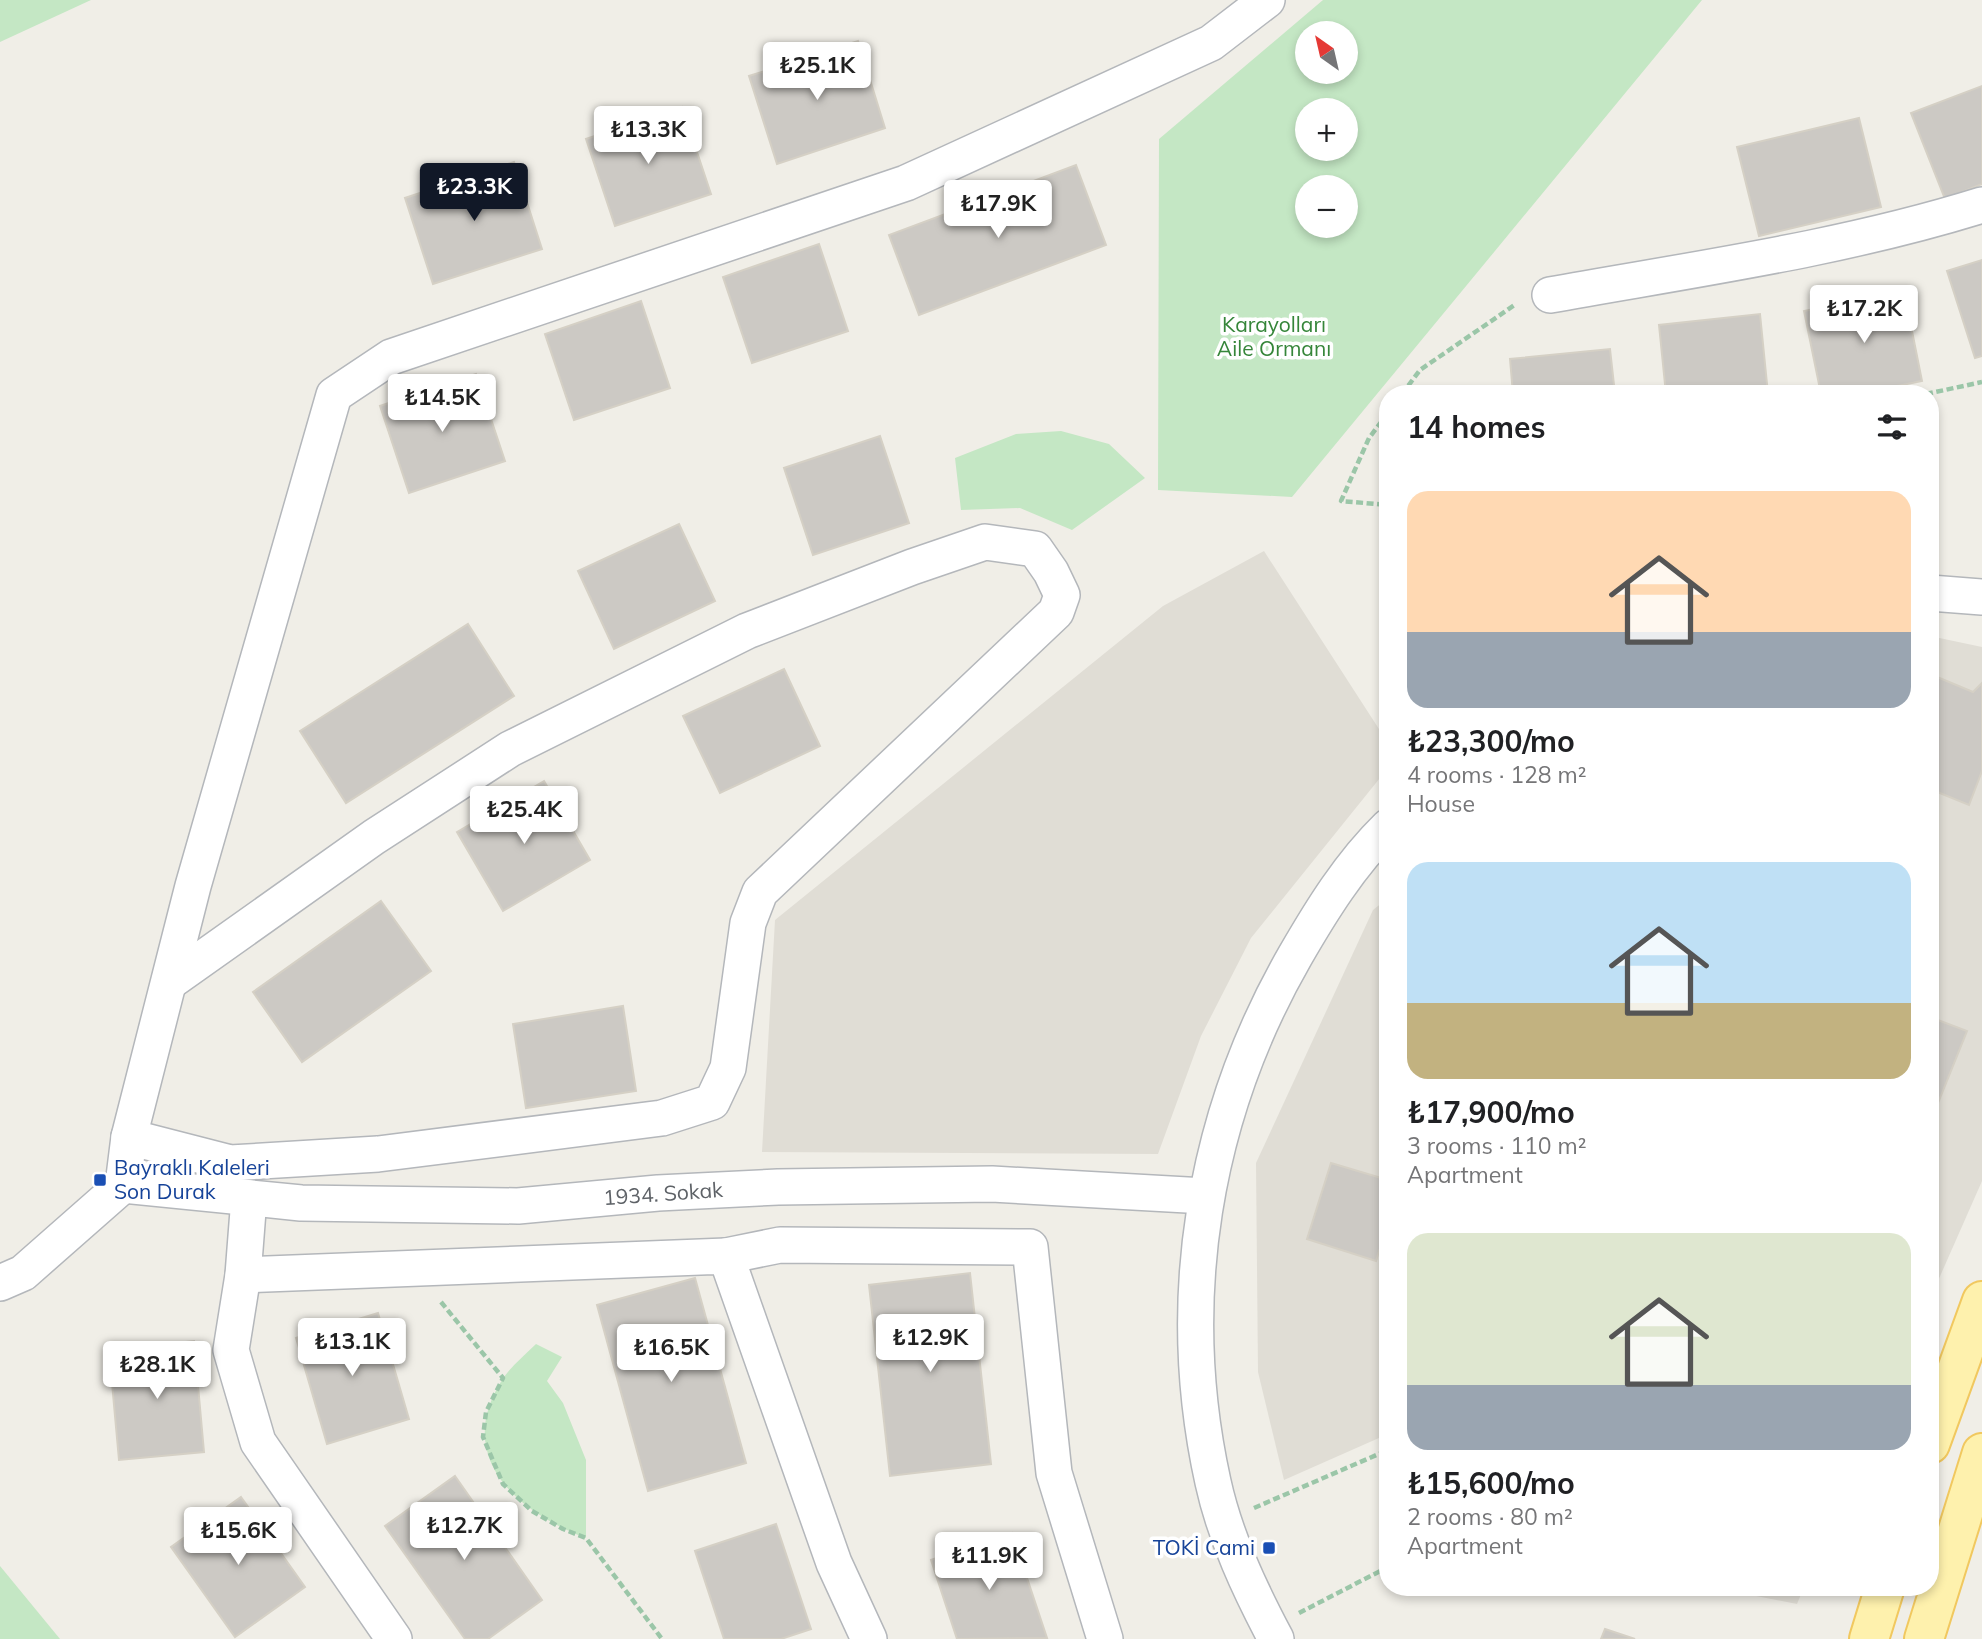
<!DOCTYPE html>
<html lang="en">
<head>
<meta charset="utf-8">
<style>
	:root { --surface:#fff; --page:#f6f6f6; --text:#202124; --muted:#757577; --accent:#111827 }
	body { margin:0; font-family:Mulish,sans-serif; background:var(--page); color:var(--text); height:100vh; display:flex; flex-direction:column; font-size:26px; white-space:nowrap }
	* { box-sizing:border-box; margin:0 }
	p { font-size:23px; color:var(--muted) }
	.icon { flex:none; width:38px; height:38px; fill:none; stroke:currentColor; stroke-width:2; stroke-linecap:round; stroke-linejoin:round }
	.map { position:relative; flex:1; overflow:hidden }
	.panel { position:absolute; left:1379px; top:385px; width:560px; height:1211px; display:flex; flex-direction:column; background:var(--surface); border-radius:28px; box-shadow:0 4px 10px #0003 }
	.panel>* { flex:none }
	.needle { width:46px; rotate:326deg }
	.buttons { position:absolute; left:1295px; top:21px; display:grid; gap:14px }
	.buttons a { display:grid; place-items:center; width:63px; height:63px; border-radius:50%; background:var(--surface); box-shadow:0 4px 10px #0003; font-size:35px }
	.price { position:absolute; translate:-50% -60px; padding:0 16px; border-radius:7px; background:#fff; color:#222; font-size:23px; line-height:46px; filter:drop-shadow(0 2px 4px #0008) }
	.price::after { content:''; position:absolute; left:50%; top:42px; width:21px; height:16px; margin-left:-10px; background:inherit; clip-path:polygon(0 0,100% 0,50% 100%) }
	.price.on { background:var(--accent); color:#fff }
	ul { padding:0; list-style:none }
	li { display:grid; align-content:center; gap:14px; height:371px; padding:0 28px }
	li span { display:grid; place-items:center; height:217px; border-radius:21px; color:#555 }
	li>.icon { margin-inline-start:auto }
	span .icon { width:126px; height:126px; fill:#fffc; stroke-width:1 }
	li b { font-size:30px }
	h2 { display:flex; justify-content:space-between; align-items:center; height:84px; padding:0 28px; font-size:30px }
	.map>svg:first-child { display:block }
	.education { fill:#e0ddd5 }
	.green { fill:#c4e7c4; fill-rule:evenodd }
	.building { fill:#ccc9c4; stroke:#d5d0c5; stroke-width:2 }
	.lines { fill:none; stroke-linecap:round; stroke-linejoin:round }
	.minor-casing { stroke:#b4b7bb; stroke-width:38 }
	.major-casing { stroke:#f1c85f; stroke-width:42 }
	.path { stroke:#9bc6a8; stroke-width:4.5; stroke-dasharray:7 3.5; stroke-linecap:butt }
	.minor { stroke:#fff; stroke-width:35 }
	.major { stroke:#fef1ad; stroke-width:38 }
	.transit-dot { fill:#1a4fb4; stroke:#fff; stroke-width:2.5 }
	.labels { text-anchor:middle; stroke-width:7; stroke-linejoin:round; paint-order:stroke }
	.park-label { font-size:21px; fill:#36863a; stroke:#fff }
	.transit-label { font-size:21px; fill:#164399; stroke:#fff; text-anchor:start }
	.street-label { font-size:21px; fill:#5e6267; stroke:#fff }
</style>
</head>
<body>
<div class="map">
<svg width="1982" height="1639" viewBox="0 0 1982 1639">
	<rect width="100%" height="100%" fill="#f0eee7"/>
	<g class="education">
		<polygon points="1264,551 1388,743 1388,768 1251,938 1201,1036 1158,1154 762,1152 775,920 1163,606"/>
		<polygon points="1930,636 1982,647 1982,1181 1930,1299"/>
		<polygon points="1388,898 1388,1434 1284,1480 1258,1372 1256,1163 1373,910"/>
		<polygon points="1711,1587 1804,1587 1797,1604"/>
	</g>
	<g class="green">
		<polygon points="0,0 91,0 0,42"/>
		<path d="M1323,0H1702L1292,497L1158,490L1159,139ZM1346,33V72H1307V33ZM1346,110V149H1307V110ZM1307,187H1346V226H1307Z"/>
		<polygon points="1061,431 1109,444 1145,478 1072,530 1020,508 961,510 955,458 1016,434"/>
		<path d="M536,1344L562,1357L547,1381L563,1403L586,1460V1538C517,1512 453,1457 502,1380C510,1367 525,1355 536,1344Z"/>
		<polygon points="0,1566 60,1639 0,1639"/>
	</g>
	<g class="building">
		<polygon points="858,41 885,128 777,164 749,76"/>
		<polygon points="1982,86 1982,184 1945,199 1911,113"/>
		<polygon points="682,107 711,194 615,226 586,139"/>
		<polygon points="1859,118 1881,207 1759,236 1737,147"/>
		<polygon points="514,162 542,249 433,284 405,198"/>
		<polygon points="1076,165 1106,245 919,315 889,235"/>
		<polygon points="819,244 848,331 752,363 723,277"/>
		<polygon points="1982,260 1982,356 1975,358 1947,271"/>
		<polygon points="1904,291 1922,381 1858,394 1821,394 1804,311"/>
		<polygon points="641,301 670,388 574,420 545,334"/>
		<polygon points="1760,314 1768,394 1666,394 1659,325"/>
		<polygon points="1610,349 1615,394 1513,394 1510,359"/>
		<polygon points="476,374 505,461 409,493 380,406"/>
		<polygon points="880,436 909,523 813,555 784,468"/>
		<polygon points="679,524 715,601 614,649 578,571"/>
		<polygon points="468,624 514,696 346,803 300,731"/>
		<polygon points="784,669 820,746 720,793 683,716"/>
		<polygon points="1930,674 1973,692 1982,683 1982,771 1969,805 1930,789"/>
		<polygon points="544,781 590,860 503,911 457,832"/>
		<polygon points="381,901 431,971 302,1062 253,992"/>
		<polygon points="623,1006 636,1091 526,1108 513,1024"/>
		<polygon points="1930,1017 1967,1031 1930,1123"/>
		<polygon points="1331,1163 1388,1180 1388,1223 1376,1261 1307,1239"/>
		<polygon points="970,1273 991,1464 890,1476 869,1285"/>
		<polygon points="695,1278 746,1463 648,1491 597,1305"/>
		<polygon points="378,1313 409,1419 327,1444 296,1338"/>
		<polygon points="194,1341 204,1452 119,1460 109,1350"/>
		<polygon points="455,1476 542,1600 488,1639 465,1639 385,1526"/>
		<polygon points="241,1497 305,1587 235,1637 171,1547"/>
		<polygon points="776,1524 811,1629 781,1639 724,1639 695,1551"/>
		<polygon points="1012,1533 1047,1638 957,1639 931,1560"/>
		<polygon points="1605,1629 1635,1639 1601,1639"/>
	</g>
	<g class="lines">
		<g class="minor-casing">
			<g id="minor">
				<path d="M1550,295C1695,269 1841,249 1982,205"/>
				<polyline points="1930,593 1982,597"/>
				<polyline points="129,1137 230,1163 378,1154 662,1118 712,1102 728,1068 748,923 760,892 1056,612 1062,595 1051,572 1035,549 985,542 912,567 747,631 510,749 374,837 171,981"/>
				<polyline points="123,1185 129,1137 193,886 334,395 391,357 906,183 1211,43 1267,0"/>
				<polyline points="123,1185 301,1203 518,1206 658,1193 778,1187 992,1184 1205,1196"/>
				<polyline points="249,1198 243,1275 231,1350 258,1442 394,1639"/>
				<polyline points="726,1256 780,1245 1030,1247 1054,1473 1105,1639"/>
				<polyline points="243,1275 726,1256 834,1563 869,1639"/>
				<polyline points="0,1283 23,1273 123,1185"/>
				<path d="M1276,1639C1250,1590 1225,1537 1213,1482C1173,1301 1203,1116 1295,956C1321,911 1350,864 1388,827"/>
			</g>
		</g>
		<g class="major-casing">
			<g id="major">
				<polyline points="1930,1444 1982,1301"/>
				<polyline points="1869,1639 1885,1587"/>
				<polyline points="1924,1639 1982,1453"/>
			</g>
		</g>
		<g class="path">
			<polyline points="1402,394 1420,370 1516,304"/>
			<polyline points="1926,394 1982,382"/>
			<polyline points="1388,413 1369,438 1341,501 1388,505"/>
			<polyline points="441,1302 503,1378 486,1412 483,1437 503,1484 532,1511 563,1529 586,1538 662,1639"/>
			<polyline points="1254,1508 1388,1450"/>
			<polyline points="1299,1613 1388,1567"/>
		</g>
		<use href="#minor" class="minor"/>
		<use href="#major" class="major"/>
	</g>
	<g class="transit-dot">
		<rect x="93" y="1173" width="14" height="14" rx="3.5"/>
		<rect x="1262" y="1541" width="14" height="14" rx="3.5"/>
	</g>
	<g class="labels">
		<g class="park-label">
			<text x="1274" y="332">Karayolları<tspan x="1274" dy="24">Aile Ormanı</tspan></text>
		</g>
		<g class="transit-label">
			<text x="114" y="1175">Bayraklı Kaleleri<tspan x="114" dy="24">Son Durak</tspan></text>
			<text x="1255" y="1555" text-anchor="end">TOKİ Cami</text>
		</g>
		<g class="street-label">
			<text transform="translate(663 1194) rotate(-4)" y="7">1934. Sokak</text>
		</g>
	</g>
</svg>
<div class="buttons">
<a><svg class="needle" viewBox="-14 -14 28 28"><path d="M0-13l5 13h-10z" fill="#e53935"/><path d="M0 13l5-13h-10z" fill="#757577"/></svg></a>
<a>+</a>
<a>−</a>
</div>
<b class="price" style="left:817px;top:102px">₺25.1K</b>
<b class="price" style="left:648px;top:166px">₺13.3K</b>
<b class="price on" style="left:474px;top:223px">₺23.3K</b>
<b class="price" style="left:998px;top:240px">₺17.9K</b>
<b class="price" style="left:1864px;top:345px">₺17.2K</b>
<b class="price" style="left:442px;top:434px">₺14.5K</b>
<b class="price" style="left:524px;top:846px">₺25.4K</b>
<b class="price" style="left:930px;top:1374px">₺12.9K</b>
<b class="price" style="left:352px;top:1378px">₺13.1K</b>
<b class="price" style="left:671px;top:1384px">₺16.5K</b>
<b class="price" style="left:157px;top:1401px">₺28.1K</b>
<b class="price" style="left:464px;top:1562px">₺12.7K</b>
<b class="price" style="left:238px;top:1567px">₺15.6K</b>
<b class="price" style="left:989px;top:1592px">₺11.9K</b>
<section class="panel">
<h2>14 homes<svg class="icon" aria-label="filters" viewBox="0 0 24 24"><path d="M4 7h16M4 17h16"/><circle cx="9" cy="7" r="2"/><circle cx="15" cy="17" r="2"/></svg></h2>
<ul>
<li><span style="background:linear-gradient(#ffd9b3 65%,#9aa5b1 0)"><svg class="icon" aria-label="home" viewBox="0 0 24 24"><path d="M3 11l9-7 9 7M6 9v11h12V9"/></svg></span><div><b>₺23,300/mo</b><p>4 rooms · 128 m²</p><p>House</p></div></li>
<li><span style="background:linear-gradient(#bfe0f5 65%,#c2b280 0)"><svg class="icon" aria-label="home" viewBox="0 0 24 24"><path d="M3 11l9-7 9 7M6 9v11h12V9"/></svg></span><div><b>₺17,900/mo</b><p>3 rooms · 110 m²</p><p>Apartment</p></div></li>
<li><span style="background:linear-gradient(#dfe7d0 70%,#9aa5b1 0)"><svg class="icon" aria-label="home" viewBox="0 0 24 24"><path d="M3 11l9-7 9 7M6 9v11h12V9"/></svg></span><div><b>₺15,600/mo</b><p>2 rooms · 80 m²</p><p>Apartment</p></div></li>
</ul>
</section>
</div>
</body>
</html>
